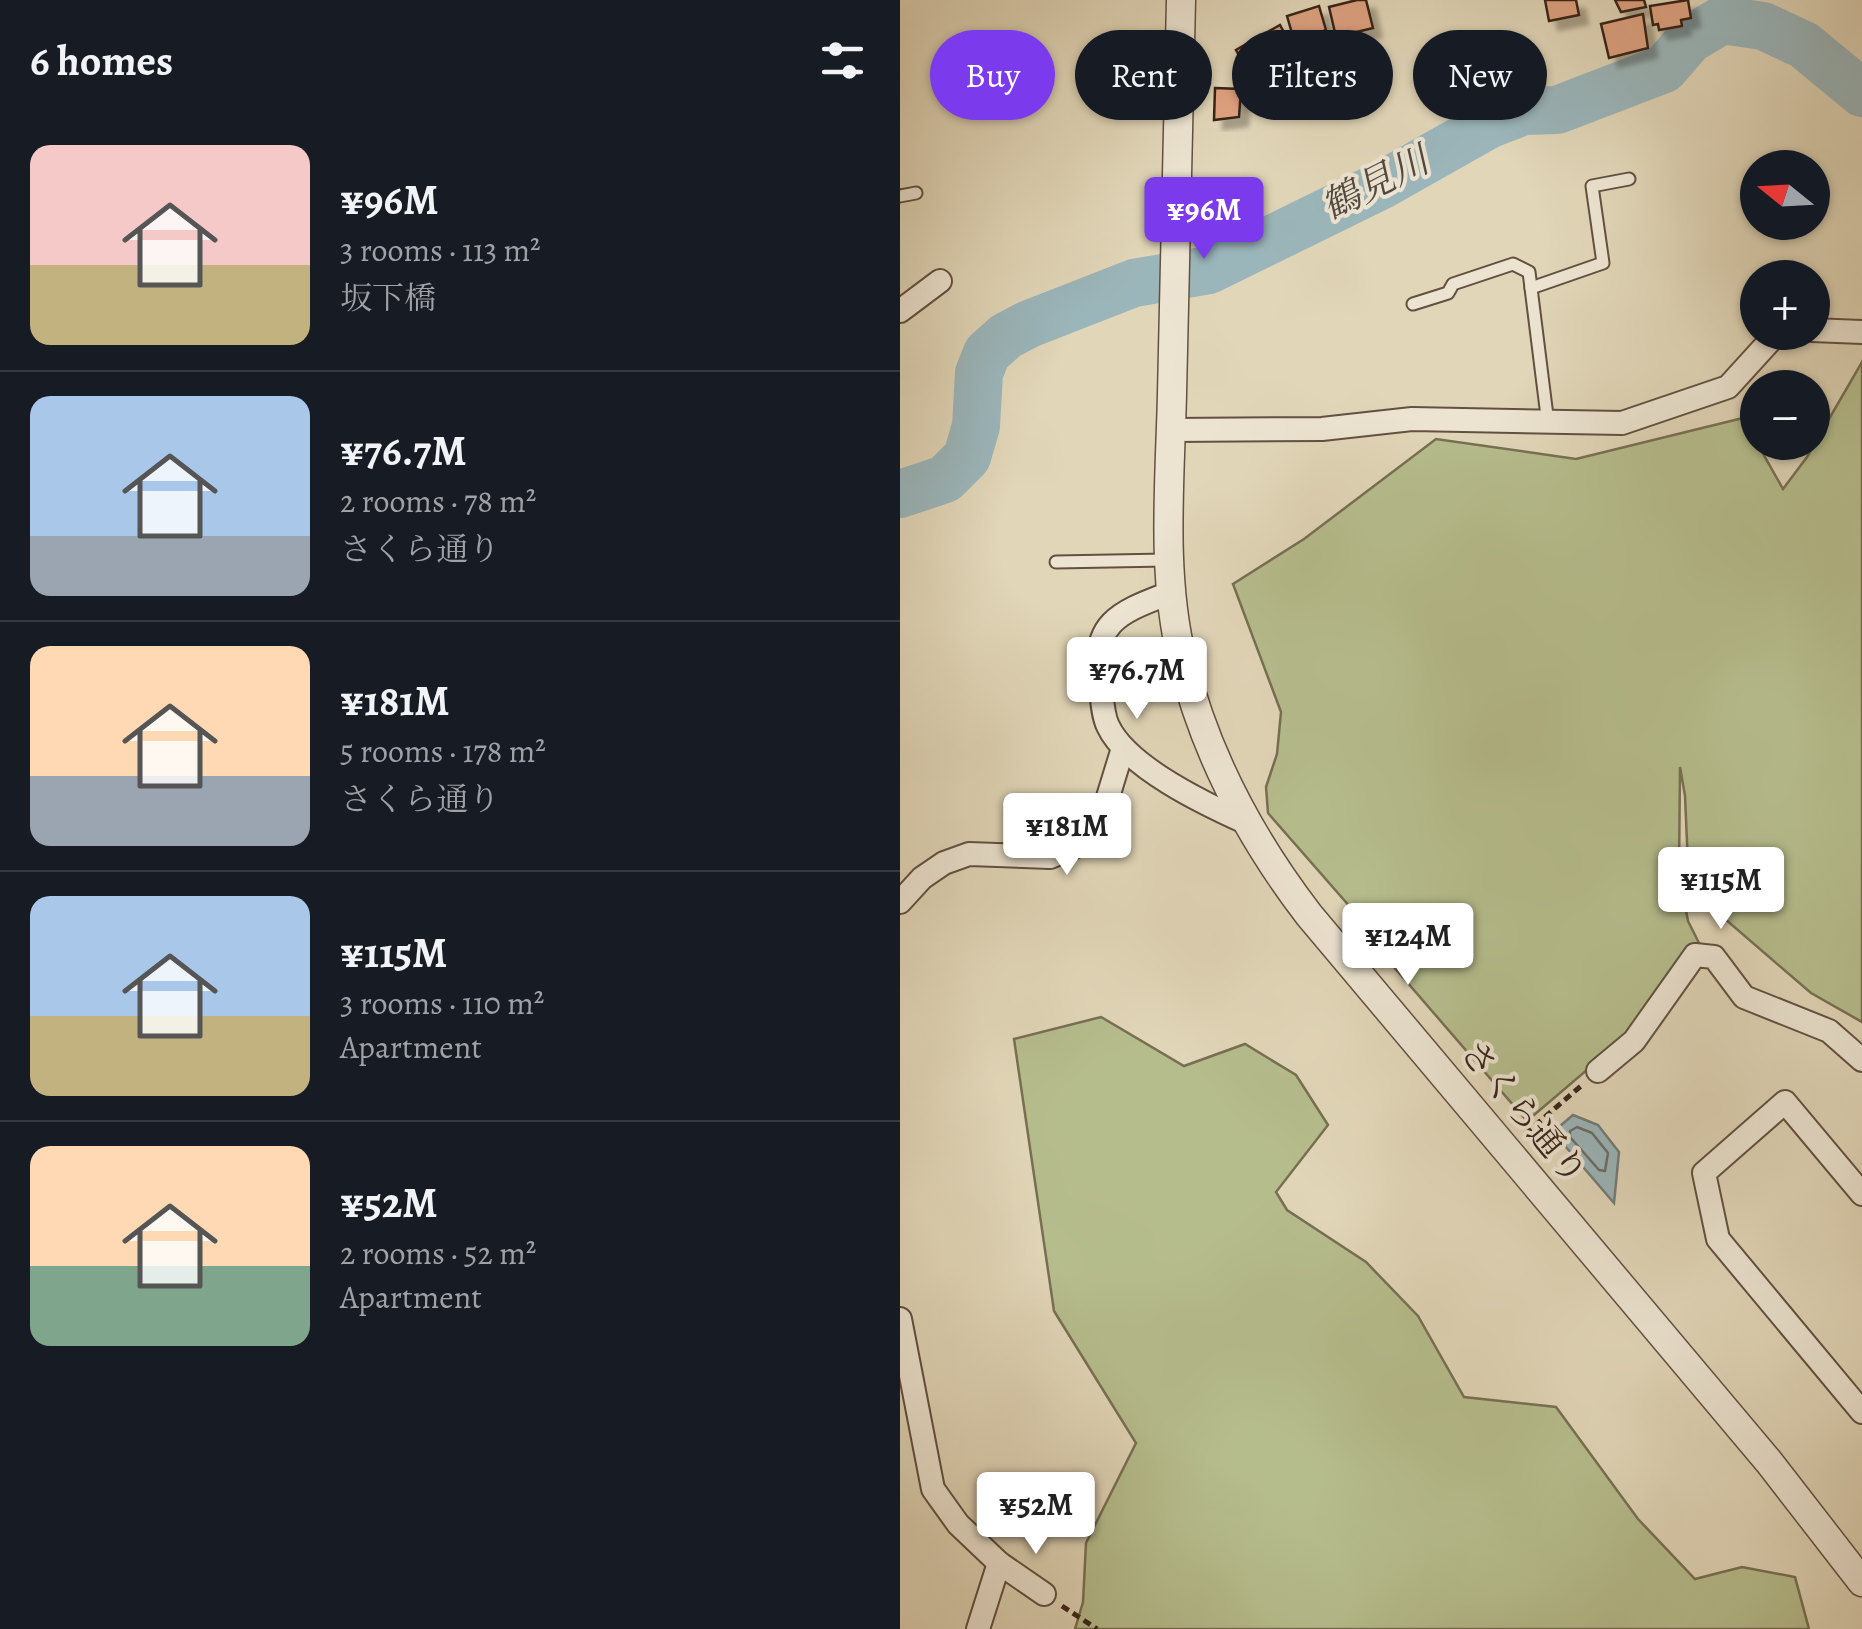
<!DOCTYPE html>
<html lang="en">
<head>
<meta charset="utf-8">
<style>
	:root { --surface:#171b24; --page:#242831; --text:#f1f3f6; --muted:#9ea1a6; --line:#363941; --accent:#7c3aed }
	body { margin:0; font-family:Alegreya,"Noto Serif JP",serif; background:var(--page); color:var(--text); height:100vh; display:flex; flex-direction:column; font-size:38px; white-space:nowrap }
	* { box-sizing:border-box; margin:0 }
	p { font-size:32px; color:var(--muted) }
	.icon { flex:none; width:55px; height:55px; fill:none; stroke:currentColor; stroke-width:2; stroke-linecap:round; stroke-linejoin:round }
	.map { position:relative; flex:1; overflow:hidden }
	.sheet { display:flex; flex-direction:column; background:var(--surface); width:900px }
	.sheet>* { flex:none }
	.guide { position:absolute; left:30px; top:30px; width:780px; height:90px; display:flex; gap:20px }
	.needle { width:65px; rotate:288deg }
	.tools { position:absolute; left:840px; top:150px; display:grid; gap:20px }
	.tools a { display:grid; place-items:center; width:90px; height:90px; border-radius:50%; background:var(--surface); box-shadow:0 2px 8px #0004; font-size:50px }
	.price { position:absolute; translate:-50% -85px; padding:0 22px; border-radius:10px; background:#fff; color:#222; font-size:32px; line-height:65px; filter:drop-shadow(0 2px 5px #0008) }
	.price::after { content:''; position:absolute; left:50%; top:60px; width:30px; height:22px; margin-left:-15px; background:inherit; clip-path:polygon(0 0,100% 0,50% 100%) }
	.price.on { background:var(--accent); color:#fff }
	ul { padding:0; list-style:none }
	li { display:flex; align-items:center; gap:30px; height:250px; padding:0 30px }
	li+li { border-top:2px solid var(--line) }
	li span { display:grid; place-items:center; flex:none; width:280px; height:200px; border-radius:20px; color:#555 }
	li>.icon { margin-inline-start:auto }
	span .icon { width:120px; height:120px; fill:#fffc; stroke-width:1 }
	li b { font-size:42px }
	h2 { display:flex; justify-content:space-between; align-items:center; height:120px; padding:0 30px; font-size:42px }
	.tag { padding:0 35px; border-radius:45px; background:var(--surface); box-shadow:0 2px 8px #0004; font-size:35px; line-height:90px }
	.tag.on { background:var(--accent); color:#fff }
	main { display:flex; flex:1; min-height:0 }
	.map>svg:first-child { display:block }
	.green { fill:#b6bd8d; stroke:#777053; stroke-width:2.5 }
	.water { fill:#9bb6bb; stroke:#737c7a; stroke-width:2.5 }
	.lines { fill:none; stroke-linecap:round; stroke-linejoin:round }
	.shore { stroke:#6a6d6a; stroke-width:2.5 }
	.river { stroke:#9bb6bb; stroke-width:48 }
	.building { fill:#dea281; stroke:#382419; stroke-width:2.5; filter:url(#shadow) }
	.service-casing { stroke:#625041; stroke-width:15 }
	.minor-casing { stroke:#625041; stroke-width:26 }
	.tertiary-casing { stroke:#625041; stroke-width:31 }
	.path { stroke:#382419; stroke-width:5; stroke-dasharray:8 5; stroke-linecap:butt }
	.service { stroke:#ece4d1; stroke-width:11 }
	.minor { stroke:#ece4d1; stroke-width:22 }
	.tertiary { stroke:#ece4d1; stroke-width:28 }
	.labels { text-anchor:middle; stroke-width:8; stroke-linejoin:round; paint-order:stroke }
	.street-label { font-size:35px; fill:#382419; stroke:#ece4d1 }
	.water-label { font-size:38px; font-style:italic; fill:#514842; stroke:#ece4d1 }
</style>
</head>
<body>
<main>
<section class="sheet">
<h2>6 homes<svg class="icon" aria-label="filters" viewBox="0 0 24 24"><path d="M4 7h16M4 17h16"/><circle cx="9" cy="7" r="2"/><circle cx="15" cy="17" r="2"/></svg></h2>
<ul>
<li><span style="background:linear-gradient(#f6c9c9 60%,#c2b280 0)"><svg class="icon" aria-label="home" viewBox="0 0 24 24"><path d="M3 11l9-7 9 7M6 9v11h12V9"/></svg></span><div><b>¥96M</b><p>3 rooms · 113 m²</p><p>坂下橋</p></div></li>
<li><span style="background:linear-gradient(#a9c7e8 70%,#9aa5b1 0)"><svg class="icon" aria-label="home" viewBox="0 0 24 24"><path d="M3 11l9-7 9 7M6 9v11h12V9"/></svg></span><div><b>¥76.7M</b><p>2 rooms · 78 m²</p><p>さくら通り</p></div></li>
<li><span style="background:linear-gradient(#ffd9b3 65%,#9aa5b1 0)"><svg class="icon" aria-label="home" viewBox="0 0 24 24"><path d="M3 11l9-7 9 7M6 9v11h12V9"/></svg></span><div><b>¥181M</b><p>5 rooms · 178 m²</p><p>さくら通り</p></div></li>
<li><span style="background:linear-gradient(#a9c7e8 60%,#c2b280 0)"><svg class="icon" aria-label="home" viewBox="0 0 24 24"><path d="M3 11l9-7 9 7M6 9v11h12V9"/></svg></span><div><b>¥115M</b><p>3 rooms · 110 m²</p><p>Apartment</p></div></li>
<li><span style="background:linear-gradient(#ffd9b3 60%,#7fa58c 0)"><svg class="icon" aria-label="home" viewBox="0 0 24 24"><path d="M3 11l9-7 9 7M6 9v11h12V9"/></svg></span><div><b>¥52M</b><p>2 rooms · 52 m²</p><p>Apartment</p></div></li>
</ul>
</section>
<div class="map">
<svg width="962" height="1629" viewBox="0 0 962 1629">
	<defs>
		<filter id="shadow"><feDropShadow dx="9" dy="9" stdDeviation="2.5" flood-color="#0004"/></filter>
	</defs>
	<rect width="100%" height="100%" fill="#e1d6b8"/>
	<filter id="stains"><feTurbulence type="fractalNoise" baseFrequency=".002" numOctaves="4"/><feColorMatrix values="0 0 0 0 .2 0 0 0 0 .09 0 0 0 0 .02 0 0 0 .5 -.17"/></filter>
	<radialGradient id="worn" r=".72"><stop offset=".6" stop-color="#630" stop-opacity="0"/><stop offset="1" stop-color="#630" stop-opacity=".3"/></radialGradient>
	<g class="green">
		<polygon points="962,362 962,1022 911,993 789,888 785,796 780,767 779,872 788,921 799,943 792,948 741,1024 627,1121 475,945 479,940 368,813 366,787 377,754 381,712 333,584 404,539 536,439 676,459 843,418 883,489 907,457"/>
		<polygon points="201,1017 284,1066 345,1044 396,1075 428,1125 376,1192 387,1210 466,1262 518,1316 564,1397 656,1407 738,1519 795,1579 842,1567 895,1577 909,1629 175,1629 183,1602 186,1543 236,1443 154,1311 114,1039"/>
	</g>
	<polygon class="water" points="673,1115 698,1125 719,1152 714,1203 653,1132"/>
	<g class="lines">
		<polygon class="shore" points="677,1127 692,1133 708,1153 705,1171 699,1170 670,1137 670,1131"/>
		<polyline class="river" points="0,494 45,479 67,457 76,426 79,373 87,353 106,336 129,324 234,283 309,270 480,186 588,125 624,111 657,110 764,69 790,39 822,20 863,26 904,45 962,93"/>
	</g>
	<g class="building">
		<polygon points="457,0 466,0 473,28 436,37 429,7"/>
		<polygon points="645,0 676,0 679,15 649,21"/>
		<polygon points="715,0 744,0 746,7 721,12"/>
		<polygon points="788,0 791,18 781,20 782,26 759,30 758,24 753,25 750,6"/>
		<polygon points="419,6 426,30 421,32 423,38 396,47 387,16"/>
		<polygon points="743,14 748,48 709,58 701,24"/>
		<polygon points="380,25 408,76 368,98 362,87 358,89 336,50"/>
		<polygon points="315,88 341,89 339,117 314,120"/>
	</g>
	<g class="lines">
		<g class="service-casing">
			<g id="service">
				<polyline points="0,196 16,193"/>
				<polyline points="631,288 703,263 692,186 729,179"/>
				<polyline points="513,304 548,293 553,284 613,264 629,272 648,424"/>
				<polyline points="156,562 266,560"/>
			</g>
		</g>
		<g class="minor-casing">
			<g id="minor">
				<polyline points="0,311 40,281"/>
				<polyline points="912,330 962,332"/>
				<polyline points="271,430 422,429 512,419 722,423 828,387 878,332"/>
				<path d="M272,592C224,611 190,620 200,681C202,695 202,714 208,726C227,767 305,804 345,822"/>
				<polyline points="0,902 22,878 44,863 69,854 150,857 181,844 200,823 223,748"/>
				<polyline points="698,1071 734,1041 795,955 814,957 844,997 929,1031 962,1060"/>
				<polyline points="962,1194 885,1102 804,1173 818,1239 962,1412"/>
				<polyline points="0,1319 33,1489 58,1524 99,1563 144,1594"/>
				<polyline points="78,1629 99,1563"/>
			</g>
		</g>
		<g class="tertiary-casing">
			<path id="tertiary" d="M281,0C278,131 275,263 272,394C270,481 261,574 282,659C305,754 350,838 409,915L869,1462L962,1582"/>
		</g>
		<g class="path">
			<polyline points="625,1134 681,1086"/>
			<polyline points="162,1606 197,1629"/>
		</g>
		<use href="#service" class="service"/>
		<use href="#minor" class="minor"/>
		<use href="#tertiary" class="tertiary"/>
	</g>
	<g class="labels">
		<g class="street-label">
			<text transform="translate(624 1112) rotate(50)" y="12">さくら通り</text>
		</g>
		<g class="water-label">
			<text transform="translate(475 183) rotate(-27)" y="13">鶴見川</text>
		</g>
	</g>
	<rect width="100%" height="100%" filter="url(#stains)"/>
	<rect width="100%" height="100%" fill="url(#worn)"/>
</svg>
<div class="tools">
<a><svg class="needle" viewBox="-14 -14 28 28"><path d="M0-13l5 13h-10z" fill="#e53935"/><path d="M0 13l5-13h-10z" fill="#9ea1a6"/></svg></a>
<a>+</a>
<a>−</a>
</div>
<b class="price on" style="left:304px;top:262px">¥96M</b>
<b class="price" style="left:237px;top:722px">¥76.7M</b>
<b class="price" style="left:167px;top:878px">¥181M</b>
<b class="price" style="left:821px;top:932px">¥115M</b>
<b class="price" style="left:508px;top:988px">¥124M</b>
<b class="price" style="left:136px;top:1557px">¥52M</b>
<div class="guide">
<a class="tag on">Buy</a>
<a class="tag">Rent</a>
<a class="tag">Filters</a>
<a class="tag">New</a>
</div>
</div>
</main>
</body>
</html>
